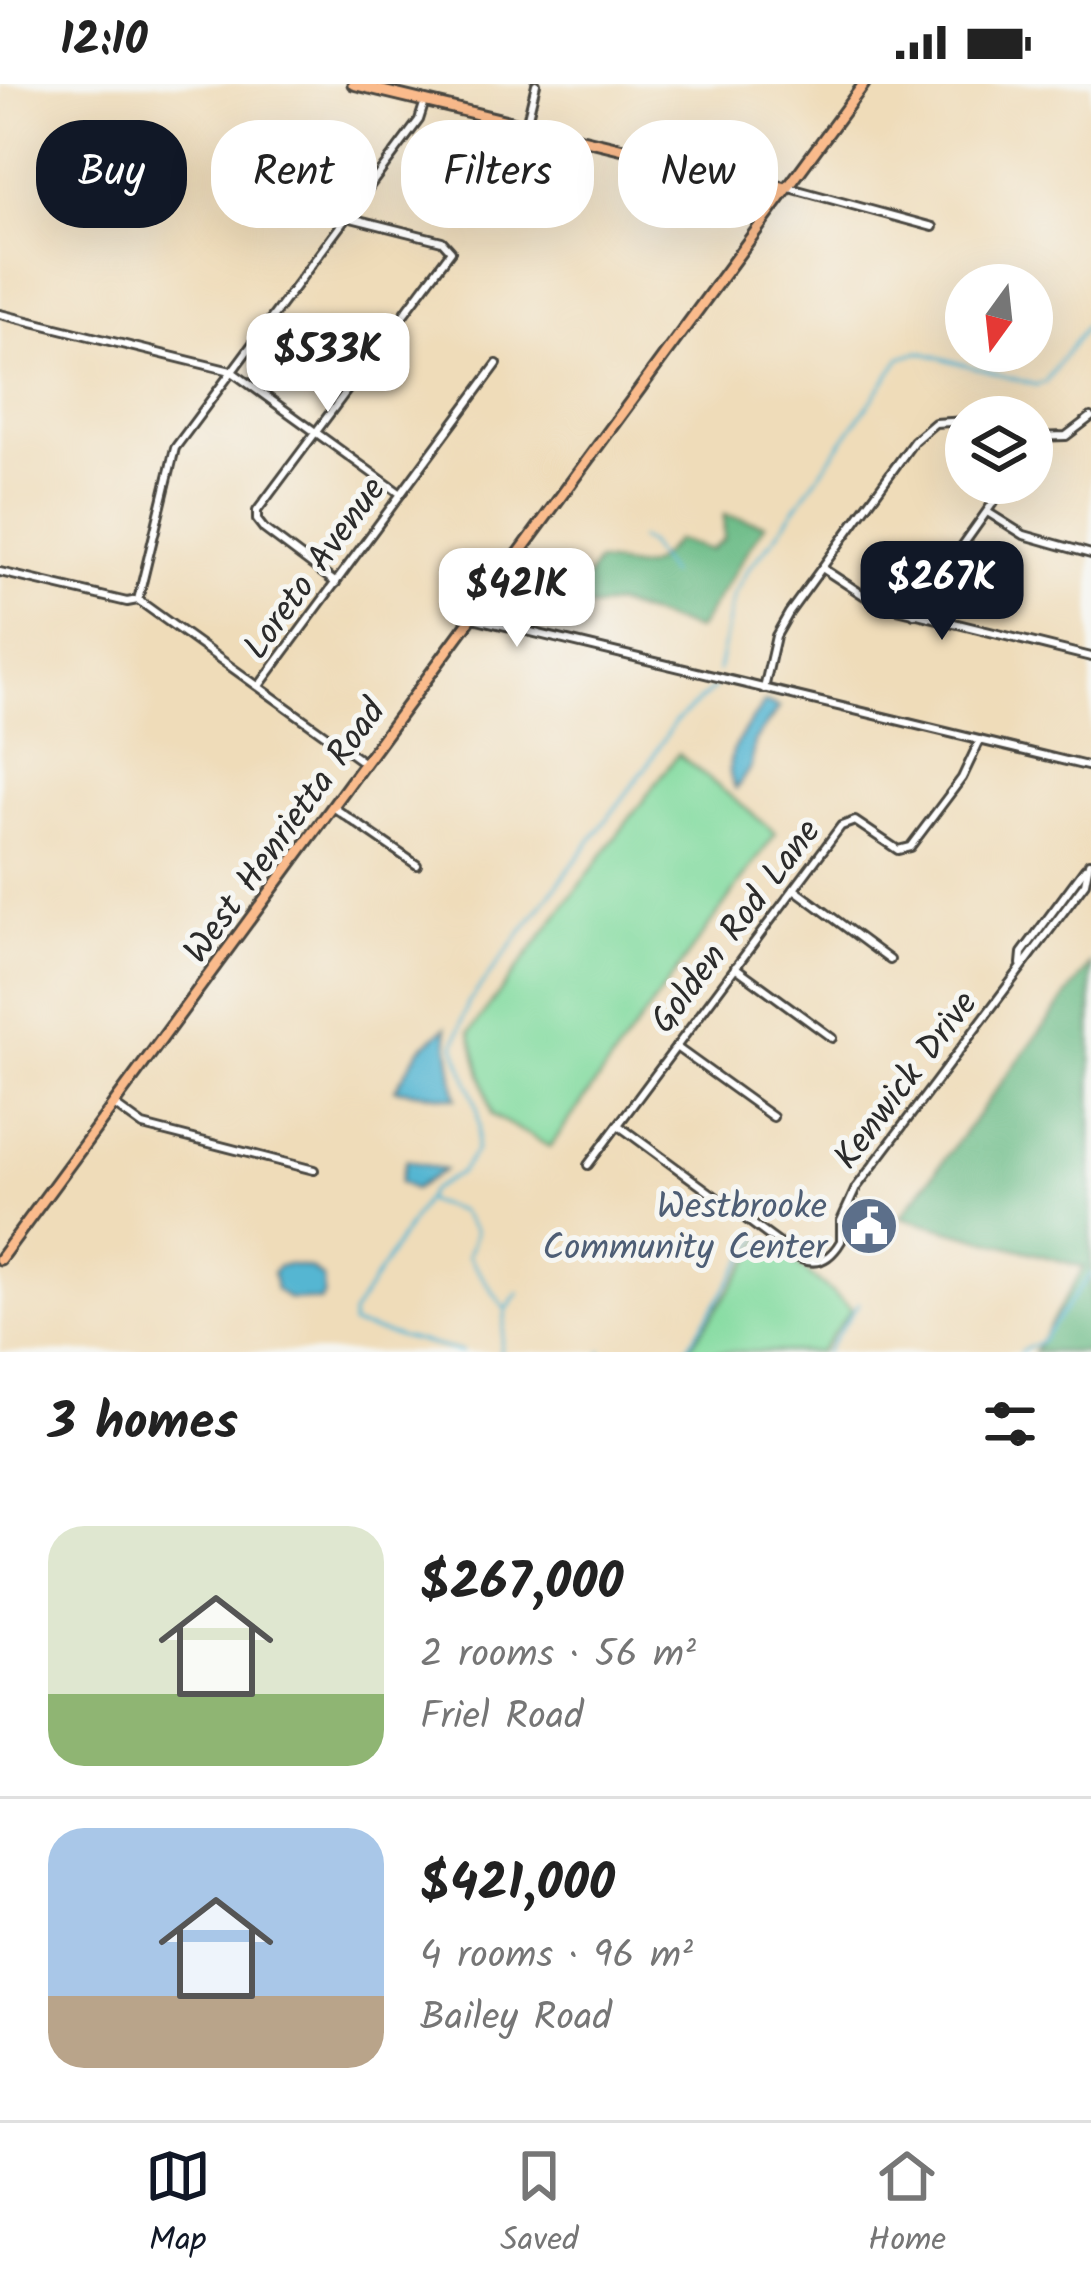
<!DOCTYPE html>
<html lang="en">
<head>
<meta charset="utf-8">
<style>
	:root { --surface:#fff; --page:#f2f2f2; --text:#222; --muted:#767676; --line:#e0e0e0; --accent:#111827 }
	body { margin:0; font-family:Kalam,sans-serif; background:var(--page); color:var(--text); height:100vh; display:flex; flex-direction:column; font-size:45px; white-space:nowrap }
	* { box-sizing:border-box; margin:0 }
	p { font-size:39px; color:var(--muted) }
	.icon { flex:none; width:66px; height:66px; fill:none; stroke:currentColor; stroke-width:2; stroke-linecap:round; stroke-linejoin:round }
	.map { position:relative; height:1268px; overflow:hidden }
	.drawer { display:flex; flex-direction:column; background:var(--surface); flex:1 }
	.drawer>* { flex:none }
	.banner { position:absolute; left:36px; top:36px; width:1020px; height:108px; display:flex; gap:24px }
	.needle { width:78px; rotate:195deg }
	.buttons { position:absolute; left:945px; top:180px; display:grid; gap:24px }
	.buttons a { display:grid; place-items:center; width:108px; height:108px; border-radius:50%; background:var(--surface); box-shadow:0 12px 48px #0002; font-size:60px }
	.price { position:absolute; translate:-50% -102px; padding:0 27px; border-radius:24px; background:#fff; color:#222; font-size:39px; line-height:78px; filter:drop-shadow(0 3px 6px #0008) }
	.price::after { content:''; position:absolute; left:50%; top:72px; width:36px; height:27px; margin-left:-18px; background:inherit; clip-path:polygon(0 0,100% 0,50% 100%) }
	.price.active { background:var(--accent); color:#fff }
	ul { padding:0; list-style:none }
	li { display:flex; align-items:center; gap:36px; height:300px; padding:0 48px }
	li+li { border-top:3px solid var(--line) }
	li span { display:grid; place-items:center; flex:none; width:336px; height:240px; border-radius:36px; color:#555 }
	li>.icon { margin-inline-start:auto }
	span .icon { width:144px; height:144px; fill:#fffc; stroke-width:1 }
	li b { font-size:51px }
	h2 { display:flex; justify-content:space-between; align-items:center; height:144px; padding:0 48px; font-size:51px }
	.pill { padding:0 42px; border-radius:48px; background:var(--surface); box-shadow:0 12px 48px #0002; font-size:42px; line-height:108px }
	.pill.active { background:var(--accent); color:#fff }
	.status { display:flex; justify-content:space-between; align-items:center; height:84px; padding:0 60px; background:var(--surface); direction:ltr }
	.status svg { height:33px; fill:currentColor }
	.dock { display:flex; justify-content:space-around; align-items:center; height:168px; border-top:3px solid var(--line); background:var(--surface); font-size:33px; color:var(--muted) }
	.dock a { display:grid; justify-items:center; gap:6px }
	.dock .active { color:var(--accent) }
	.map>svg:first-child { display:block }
	.green { fill:#84dba0; stroke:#588366; stroke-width:3 }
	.forest { fill:#6bbb86; stroke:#4b7358; stroke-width:3 }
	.water { fill:#54b6d2; stroke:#40707e; stroke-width:3 }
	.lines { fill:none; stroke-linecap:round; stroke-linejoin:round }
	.stream { stroke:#54b6d2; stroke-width:3 }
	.minor-casing { stroke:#484640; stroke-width:12 }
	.major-casing { stroke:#484640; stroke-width:15 }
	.minor { stroke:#fff; stroke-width:6 }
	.major { stroke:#fabb8c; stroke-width:9 }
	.labels { text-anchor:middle; stroke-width:10; stroke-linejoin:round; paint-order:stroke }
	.street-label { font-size:36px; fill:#2b2b2b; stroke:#f6f6f2 }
	.service-label { font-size:36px; fill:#4e5e75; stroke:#f6f6f2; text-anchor:end }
</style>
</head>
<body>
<div class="status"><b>12:10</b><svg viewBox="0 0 49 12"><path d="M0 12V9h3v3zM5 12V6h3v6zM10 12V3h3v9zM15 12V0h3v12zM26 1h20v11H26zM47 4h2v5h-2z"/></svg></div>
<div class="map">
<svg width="1091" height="1268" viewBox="0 0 1091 1268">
	<rect width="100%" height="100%" fill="#f6f6f2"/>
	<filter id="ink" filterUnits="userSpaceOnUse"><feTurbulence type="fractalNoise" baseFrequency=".00833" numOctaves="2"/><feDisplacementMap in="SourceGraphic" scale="24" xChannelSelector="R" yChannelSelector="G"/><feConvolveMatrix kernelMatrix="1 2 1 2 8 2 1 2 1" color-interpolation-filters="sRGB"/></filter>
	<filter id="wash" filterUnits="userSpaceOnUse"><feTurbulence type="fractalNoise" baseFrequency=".004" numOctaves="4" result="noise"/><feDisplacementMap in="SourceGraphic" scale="48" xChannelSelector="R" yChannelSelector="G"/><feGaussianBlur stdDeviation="2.7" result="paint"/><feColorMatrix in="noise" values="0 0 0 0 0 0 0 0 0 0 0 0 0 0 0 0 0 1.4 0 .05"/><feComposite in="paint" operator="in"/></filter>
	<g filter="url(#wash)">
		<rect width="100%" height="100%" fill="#efdcb9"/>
		<g class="green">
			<polygon points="678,670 776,749 550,1063 492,1031 470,948"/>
			<polygon points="765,1154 852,1225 819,1268 687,1268"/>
		</g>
		<g class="forest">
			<path d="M724,431L765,440L697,546L616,520L591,524L581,520V503L597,478C644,482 642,495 676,456L710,466L724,455Z"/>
			<polygon points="1091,880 1091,1268 1034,1268 1084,1183 901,1133"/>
		</g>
		<g class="water">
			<path d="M765,618L779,624L754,658L751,682L736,705C716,674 748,644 765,618Z"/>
			<polygon points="446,943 456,1014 395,1005 420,965"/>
			<polygon points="406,1076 444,1086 414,1105 400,1098"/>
			<polygon points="288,1180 312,1185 323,1194 324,1211 320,1217 289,1215 276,1206 273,1188 278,1182"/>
		</g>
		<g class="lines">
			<g class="stream">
				<polyline points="639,455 647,459 669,490"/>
				<polyline points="718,587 733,512 748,485 773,456 901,274 920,268 1036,301 1045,298 1091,235"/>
				<polyline points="427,1117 459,1127 476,1148 468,1172 506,1226 500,1268"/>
				<polyline points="506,1226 519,1209"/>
				<polyline points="462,1268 352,1241 352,1231 431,1106 460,1089 475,1068 479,1043 477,1023 455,961 468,919 645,685 674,639 714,604"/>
				<polyline points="601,1268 602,1267"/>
				<polyline points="684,1268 759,1153"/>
				<polyline points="825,1268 859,1219"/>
				<polyline points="1020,1268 1041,1257 1091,1190"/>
			</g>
		</g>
	</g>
	<g filter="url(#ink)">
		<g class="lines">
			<g class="minor-casing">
				<g id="minor">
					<polyline points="526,41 536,0"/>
					<polyline points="790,104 933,143"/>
					<polyline points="0,230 231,287 401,410"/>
					<polyline points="1032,353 1066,352 1091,333"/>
					<polyline points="989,429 1024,451 1091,470"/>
					<polyline points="822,484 877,520 1091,573"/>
					<polyline points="0,488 127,518 138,516 363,678"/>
					<polyline points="336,499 264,445 257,436 257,427 451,167 442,157 347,133"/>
					<polyline points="138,516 175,364 419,36 425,17"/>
					<polyline points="914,530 1007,399"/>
					<polyline points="473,534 1091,683"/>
					<polyline points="259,602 497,280"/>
					<polyline points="764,605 776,552 789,529 914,357 935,339 966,337"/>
					<polyline points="333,723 417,781"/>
					<polyline points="794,805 890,876"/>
					<polyline points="1021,880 1022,869 1085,784"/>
					<polyline points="735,883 832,954"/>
					<polyline points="676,963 773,1033"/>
					<polyline points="114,1021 143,1042 314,1086"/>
					<path d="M618,1041L799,1174C818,1183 831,1174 841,1157V1137L856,1104L1085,799L1089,779"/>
					<polyline points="588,1081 841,742 855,737 898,766 910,763 962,694 980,656"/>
				</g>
			</g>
			<g class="major-casing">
				<g id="major">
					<polyline points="353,0 786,104"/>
					<polyline points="0,1175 864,0"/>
				</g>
			</g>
			<use href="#minor" class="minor"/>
			<use href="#major" class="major"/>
		</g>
	</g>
	<defs>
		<g id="civic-disc" transform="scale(3)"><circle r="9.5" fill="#5c6f8a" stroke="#f6f6f2"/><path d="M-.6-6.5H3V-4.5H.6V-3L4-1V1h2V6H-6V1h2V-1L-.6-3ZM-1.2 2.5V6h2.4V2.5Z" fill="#fff"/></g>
	</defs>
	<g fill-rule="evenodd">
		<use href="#civic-disc" x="869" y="1142"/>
	</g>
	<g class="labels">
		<g class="street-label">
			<text transform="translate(313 483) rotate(-54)" y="13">Loreto Avenue</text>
			<text transform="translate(283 746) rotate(-54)" y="13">West Henrietta Road</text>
			<text transform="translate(734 841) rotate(-53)" y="13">Golden Rod Lane</text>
			<text transform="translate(904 995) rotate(-53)" y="13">Kenwick Drive</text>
		</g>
		<g class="service-label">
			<text x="827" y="1134">Westbrooke<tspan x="827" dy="41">Community Center</tspan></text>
		</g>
	</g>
</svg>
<div class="buttons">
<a><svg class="needle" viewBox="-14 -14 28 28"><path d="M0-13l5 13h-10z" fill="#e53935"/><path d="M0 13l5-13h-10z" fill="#767676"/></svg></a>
<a><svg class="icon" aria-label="layers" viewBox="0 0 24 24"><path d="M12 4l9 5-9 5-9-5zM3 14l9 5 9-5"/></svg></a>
</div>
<b class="price" style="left:328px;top:331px">$533K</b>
<b class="price active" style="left:942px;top:559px">$267K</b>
<b class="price" style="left:517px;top:566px">$421K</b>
<div class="banner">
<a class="pill active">Buy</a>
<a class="pill">Rent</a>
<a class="pill">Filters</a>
<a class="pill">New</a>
</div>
</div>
<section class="drawer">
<h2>3 homes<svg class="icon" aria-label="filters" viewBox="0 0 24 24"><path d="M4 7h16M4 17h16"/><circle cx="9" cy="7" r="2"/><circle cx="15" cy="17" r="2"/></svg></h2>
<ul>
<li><span style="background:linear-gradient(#dfe7d0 70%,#8fb573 0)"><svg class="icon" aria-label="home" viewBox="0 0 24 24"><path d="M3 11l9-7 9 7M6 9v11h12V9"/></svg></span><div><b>$267,000</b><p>2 rooms · 56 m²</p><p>Friel Road</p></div></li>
<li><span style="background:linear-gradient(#a9c7e8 70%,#b9a48a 0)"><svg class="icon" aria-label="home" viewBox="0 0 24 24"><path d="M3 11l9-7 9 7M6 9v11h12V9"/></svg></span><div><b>$421,000</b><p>4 rooms · 96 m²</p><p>Bailey Road</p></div></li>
</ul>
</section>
<nav class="dock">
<a class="active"><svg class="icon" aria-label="map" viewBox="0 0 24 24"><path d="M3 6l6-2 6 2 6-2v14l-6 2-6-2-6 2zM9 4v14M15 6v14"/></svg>Map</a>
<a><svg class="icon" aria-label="saved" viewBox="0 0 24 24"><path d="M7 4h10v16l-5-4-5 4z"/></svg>Saved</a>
<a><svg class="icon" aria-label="home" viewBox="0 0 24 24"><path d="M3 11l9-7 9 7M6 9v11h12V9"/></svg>Home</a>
</nav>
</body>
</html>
